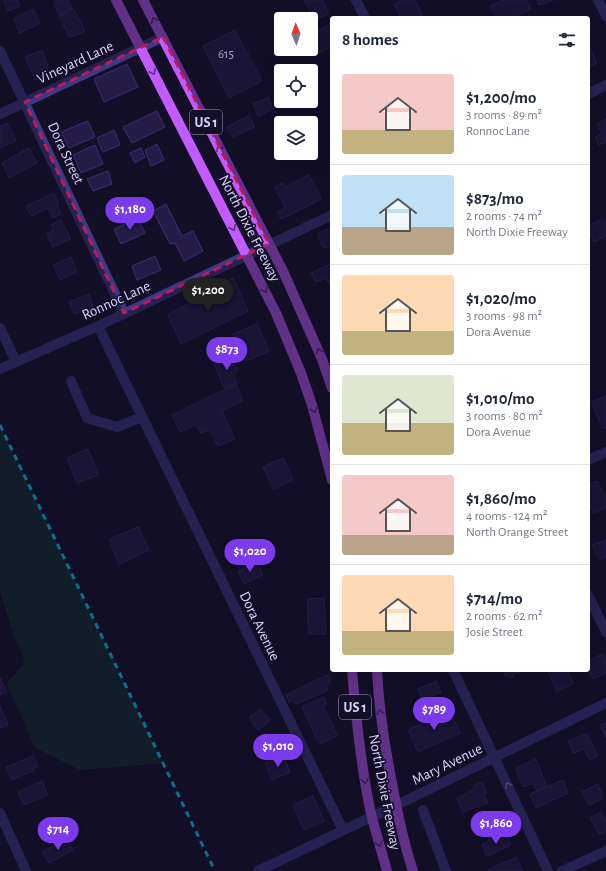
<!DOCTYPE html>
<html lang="en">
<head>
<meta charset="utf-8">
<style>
	:root { --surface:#fff; --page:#f6f6f7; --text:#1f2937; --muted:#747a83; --line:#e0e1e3; --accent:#7c3aed }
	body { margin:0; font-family:"Alegreya Sans",sans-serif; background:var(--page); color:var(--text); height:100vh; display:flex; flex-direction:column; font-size:15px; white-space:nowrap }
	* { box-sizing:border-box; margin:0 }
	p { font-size:13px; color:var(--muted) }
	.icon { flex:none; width:22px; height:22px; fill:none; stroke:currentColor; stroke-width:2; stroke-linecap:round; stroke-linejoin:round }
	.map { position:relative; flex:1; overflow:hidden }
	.side { position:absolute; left:330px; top:16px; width:260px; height:656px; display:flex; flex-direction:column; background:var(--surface); border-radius:4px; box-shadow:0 4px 16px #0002 }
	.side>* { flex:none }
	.needle { width:26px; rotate:358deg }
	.buttons { position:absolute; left:274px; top:12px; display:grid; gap:8px }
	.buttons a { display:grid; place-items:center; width:44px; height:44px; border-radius:4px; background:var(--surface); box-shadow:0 4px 16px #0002; font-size:20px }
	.price { position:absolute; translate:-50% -34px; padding:0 9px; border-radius:14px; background:var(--accent); color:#fff; font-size:13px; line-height:26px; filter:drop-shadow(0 1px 2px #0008) }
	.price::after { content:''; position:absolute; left:50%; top:24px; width:12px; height:9px; margin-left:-6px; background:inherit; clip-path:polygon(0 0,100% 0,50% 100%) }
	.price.on { background:#222; color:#fff }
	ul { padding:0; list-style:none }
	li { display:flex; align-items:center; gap:12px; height:100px; padding:0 12px }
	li+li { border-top:1px solid var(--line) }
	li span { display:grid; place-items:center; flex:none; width:112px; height:80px; border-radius:4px; color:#555 }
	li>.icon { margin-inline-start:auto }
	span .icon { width:48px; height:48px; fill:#fffc; stroke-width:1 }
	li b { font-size:17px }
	h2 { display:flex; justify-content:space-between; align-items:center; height:48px; padding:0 12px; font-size:17px }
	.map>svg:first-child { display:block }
	.green { fill:#12302f }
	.building { fill:#241b47; stroke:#3b2d73 }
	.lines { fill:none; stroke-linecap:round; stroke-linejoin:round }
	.minor { stroke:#3d3a85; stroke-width:10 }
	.major { stroke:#c25bff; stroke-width:10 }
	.rail { stroke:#00e5ff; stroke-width:3; stroke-dasharray:6 5; stroke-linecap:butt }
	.oneway { stroke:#623188 }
	.oneway2 { stroke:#837fbc }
	.marked { fill:none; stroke:#c2185b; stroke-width:3; stroke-dasharray:8 5; stroke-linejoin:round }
	.labels { text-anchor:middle; stroke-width:3.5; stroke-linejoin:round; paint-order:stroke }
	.number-label { font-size:13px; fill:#aca6d1 }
	.shield { fill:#130f26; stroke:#9e99be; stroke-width:1 }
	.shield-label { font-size:14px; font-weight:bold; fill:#d9d4ff }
	.street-label { font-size:15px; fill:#d9d4ff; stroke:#130f26 }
</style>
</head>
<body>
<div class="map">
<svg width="606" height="871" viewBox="0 0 606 871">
	<rect width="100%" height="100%" fill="#130f26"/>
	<polygon class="green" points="0,427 1,427 163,763 80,770 34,747 7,683 25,662 13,633 0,592"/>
	<g class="building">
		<polygon points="3,0 17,0 20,6 8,11"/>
		<polygon points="57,0 68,0 72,9 59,15 53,2"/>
		<polygon points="304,0 322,0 329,14 314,20"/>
		<polygon points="403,0 415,0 424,18 401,18 394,4"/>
		<polygon points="504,0 526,0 531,9 512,18 496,18 490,6"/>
		<polygon points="537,0 553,0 539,5"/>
		<polygon points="73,8 85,31 70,38 59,16"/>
		<polygon points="33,9 40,23 20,33 13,19"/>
		<polygon points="332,23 332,46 315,55 311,46 311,34"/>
		<polygon points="235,30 262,81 229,98 203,46"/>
		<polygon points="590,48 597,63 588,67 588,49"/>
		<polygon points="42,50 48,67 44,70 45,76 35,80 25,57"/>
		<polygon points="127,64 138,87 104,102 94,79"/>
		<polygon points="268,97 273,109 258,116 253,104"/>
		<polygon points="157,111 165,127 132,143 123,127"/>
		<polygon points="249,116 255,127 232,137 227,127"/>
		<polygon points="606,119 606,142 599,145 595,137 602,134 597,124"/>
		<polygon points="88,121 95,137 69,148 61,132"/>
		<polygon points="7,123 16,141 0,148 0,126"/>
		<polygon points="114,130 120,145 103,152 97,138"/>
		<polygon points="157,144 164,160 151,166 145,150"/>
		<polygon points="95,145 103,164 81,173 73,155"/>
		<polygon points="29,148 37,163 9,178 2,163"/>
		<polygon points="141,148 145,157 135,163 130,153"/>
		<polygon points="108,171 112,184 93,191 87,179"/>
		<polygon points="309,175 321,199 281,219 277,212 285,208 275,187 283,183 285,187"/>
		<polygon points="54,193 59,204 57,205 61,214 53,218 47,208 31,216 26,206"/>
		<polygon points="166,204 182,236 193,231 203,251 184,261 175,243 170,244 153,211"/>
		<polygon points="138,218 145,233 121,244 114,229"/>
		<polygon points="604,219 606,224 606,236 594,242 588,230 588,226"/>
		<polygon points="61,220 71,239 53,247 47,234 54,230 51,225"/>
		<polygon points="331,227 332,230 332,246 323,248 317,234"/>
		<polygon points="155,256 161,270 137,280 132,266"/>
		<polygon points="71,257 77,272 60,280 53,265"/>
		<polygon points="332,263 332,288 326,278 316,282 311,273"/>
		<polygon points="233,278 248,311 181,344 168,314 208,295 209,299 218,295 214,287"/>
		<polygon points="89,294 93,307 74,314 69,302"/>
		<polygon points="257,324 269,351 246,361 233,334"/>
		<polygon points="230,355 238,370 233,374 237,383 224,388 214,363"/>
		<polygon points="236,384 243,401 222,411 235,439 218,446 210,430 201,433 196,425 180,432 172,415"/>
		<polygon points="606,396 606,429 605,427 603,428 591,402"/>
		<polygon points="88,449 98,475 77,483 67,458"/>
		<polygon points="283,458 293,480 274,489 263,467"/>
		<polygon points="597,481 606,498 606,507 594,513 590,506 588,507 588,485"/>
		<polygon points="138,527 149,550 119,564 109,539"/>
		<polygon points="606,540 606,557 599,560 592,545"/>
		<polygon points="257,562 263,575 244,584 238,571"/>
		<polygon points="324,598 326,634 309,634 307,599"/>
		<polygon points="602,654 606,663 606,673 593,679 588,668 588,661"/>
		<polygon points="506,670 520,670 519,674 514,672 513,678 504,675"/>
		<polygon points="547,670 567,670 573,684 557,691"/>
		<polygon points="327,675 330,676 330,682 327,684 327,691 296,704 294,700 289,702 286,695"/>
		<polygon points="0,678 7,692 0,695"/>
		<polygon points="436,681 441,692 423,700 418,689"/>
		<polygon points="324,697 327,704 323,705 337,736 319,744 302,707"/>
		<polygon points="0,706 8,725 0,728"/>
		<polygon points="261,709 270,721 258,730 249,717"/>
		<polygon points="449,710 460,733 418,752 408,730"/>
		<polygon points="606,723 606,737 600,725"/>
		<polygon points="587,734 598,756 590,760 584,749 574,753 568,741"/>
		<polygon points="283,755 290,772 272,780 265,763"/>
		<polygon points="33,756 38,766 33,769 33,771 12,780 6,767"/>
		<polygon points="536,759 547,787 537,791 533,783 523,787 516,768"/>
		<polygon points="563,780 568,793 536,808 530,794"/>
		<polygon points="42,781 48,795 24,805 18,792"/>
		<polygon points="482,782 487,793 484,794 488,803 463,812 457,798 474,790 473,786"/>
		<polygon points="598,784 603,798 589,805 582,792"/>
		<polygon points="313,796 324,821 304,830 293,805"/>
		<polygon points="601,812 606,821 606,831 600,834 590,818"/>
		<polygon points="495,813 500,826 483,834 478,820"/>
		<polygon points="505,833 511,845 487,856 482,844"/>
		<polygon points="66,839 73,850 49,863 42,852"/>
		<polygon points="516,857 523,871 489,871 488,870"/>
	</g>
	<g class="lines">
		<g class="minor">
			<polyline points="356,0 365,18"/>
			<polyline points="598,0 606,16"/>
			<polyline points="0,51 124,313"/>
			<polyline points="588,94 606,85"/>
			<polyline points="0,114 163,37"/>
			<polyline points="98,326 343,830"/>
			<polyline points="0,328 16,362"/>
			<polyline points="0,369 98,326 332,215"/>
			<polyline points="71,381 87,418 117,427 142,417"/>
			<polyline points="588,460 606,452"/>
			<polyline points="588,595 606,632"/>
			<polyline points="453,670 548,871"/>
			<polyline points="423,810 446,871"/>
			<polyline points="0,813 26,871"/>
			<polyline points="258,871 409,799 606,703"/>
			<polyline points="562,871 606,851"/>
		</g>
		<g class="major">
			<polyline points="116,0 276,313 301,373 312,405 332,480"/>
			<polyline points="143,0 283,271 322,359 332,388"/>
			<path d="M352,670C356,719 361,770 372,818C377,836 382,853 387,871"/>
			<path d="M377,670C379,710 385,749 393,788C398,816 404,844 413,871"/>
		</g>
		<polyline class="rail" points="0,425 215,871"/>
	</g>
	<defs><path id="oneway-chevron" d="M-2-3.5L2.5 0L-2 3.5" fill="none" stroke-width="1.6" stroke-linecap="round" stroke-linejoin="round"/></defs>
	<g class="oneway">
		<use href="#oneway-chevron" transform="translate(154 20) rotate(-117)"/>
		<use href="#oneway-chevron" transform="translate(153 72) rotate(63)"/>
		<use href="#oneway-chevron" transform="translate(219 148) rotate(-117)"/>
		<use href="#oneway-chevron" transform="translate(233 228) rotate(63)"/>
		<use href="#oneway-chevron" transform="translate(265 290) rotate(63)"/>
		<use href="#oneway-chevron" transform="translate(319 351) rotate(-113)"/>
		<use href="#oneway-chevron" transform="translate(314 410) rotate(73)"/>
		<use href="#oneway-chevron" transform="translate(380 712) rotate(-98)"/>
		<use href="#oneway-chevron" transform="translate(365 781) rotate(79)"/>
		<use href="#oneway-chevron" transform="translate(379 844) rotate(75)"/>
	</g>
	<use class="oneway2" href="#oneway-chevron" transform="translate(508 785) rotate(-117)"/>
	<path d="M0 0H606V871H0ZM163,37L269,244L124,313L25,102Z" fill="#130f26" fill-opacity=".55" fill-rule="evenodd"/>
	<path class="marked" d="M163,37L269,244L124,313L25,102Z"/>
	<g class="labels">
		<g class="number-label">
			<text x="226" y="58">615</text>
		</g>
		<g class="shield">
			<rect x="190" y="110" width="32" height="24" rx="3"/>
			<rect x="339" y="695" width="32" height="24" rx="3"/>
		</g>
		<g class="shield-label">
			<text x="206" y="127">US 1</text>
			<text x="355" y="712">US 1</text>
		</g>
		<g class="street-label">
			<text transform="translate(75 62) rotate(-25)" y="5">Vineyard Lane</text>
			<text transform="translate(66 153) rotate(65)" y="5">Dora Street</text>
			<text transform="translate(250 228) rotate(63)" y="5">North Dixie Freeway</text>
			<text transform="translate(116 300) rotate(-25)" y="5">Ronnoc Lane</text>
			<text transform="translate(260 626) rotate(64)" y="5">Dora Avenue</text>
			<text transform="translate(447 764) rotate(-26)" y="5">Mary Avenue</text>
			<text transform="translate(385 792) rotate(79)" y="5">North Dixie Freeway</text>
		</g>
	</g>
</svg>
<div class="buttons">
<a><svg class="needle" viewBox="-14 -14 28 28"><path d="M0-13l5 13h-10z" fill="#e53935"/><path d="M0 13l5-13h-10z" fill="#747a83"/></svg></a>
<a><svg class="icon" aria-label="locate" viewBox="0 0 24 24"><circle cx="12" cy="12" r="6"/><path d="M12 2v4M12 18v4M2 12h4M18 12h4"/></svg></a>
<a><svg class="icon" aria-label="layers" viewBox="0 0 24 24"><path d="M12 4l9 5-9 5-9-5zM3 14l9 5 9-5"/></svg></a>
</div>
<b class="price" style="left:130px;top:231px">$1,180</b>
<b class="price on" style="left:208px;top:312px">$1,200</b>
<b class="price" style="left:227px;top:371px">$873</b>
<b class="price" style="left:250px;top:573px">$1,020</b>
<b class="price" style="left:434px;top:731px">$789</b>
<b class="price" style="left:278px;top:768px">$1,010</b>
<b class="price" style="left:496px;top:845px">$1,860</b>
<b class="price" style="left:58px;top:851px">$714</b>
<section class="side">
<h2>8 homes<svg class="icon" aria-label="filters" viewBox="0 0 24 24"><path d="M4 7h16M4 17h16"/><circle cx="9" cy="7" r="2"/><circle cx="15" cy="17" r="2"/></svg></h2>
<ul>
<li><span style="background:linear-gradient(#f6c9c9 70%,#c2b280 0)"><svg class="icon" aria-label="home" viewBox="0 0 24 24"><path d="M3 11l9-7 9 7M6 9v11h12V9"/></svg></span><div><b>$1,200/mo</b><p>3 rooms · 89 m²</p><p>Ronnoc Lane</p></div></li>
<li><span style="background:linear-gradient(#bfe0f5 65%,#b9a48a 0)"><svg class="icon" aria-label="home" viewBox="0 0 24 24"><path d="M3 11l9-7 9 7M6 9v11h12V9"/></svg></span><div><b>$873/mo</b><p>2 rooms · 74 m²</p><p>North Dixie Freeway</p></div></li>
<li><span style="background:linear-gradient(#ffd9b3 70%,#c2b280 0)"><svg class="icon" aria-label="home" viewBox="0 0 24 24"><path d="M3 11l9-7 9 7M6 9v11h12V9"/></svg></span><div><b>$1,020/mo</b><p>3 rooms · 98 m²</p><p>Dora Avenue</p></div></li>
<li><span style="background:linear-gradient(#dfe7d0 60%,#c2b280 0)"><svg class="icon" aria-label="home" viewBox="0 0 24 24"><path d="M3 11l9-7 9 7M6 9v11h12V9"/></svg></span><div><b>$1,010/mo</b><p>3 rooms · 80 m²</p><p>Dora Avenue</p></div></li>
<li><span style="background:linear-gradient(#f6c9c9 75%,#b9a48a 0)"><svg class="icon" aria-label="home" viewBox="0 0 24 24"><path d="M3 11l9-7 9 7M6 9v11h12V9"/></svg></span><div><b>$1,860/mo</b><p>4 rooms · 124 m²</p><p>North Orange Street</p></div></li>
<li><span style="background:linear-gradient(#ffd9b3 70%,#c2b280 0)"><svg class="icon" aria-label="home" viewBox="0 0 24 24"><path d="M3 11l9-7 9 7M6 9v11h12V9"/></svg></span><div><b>$714/mo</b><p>2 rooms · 62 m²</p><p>Josie Street</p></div></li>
</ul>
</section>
</div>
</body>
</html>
